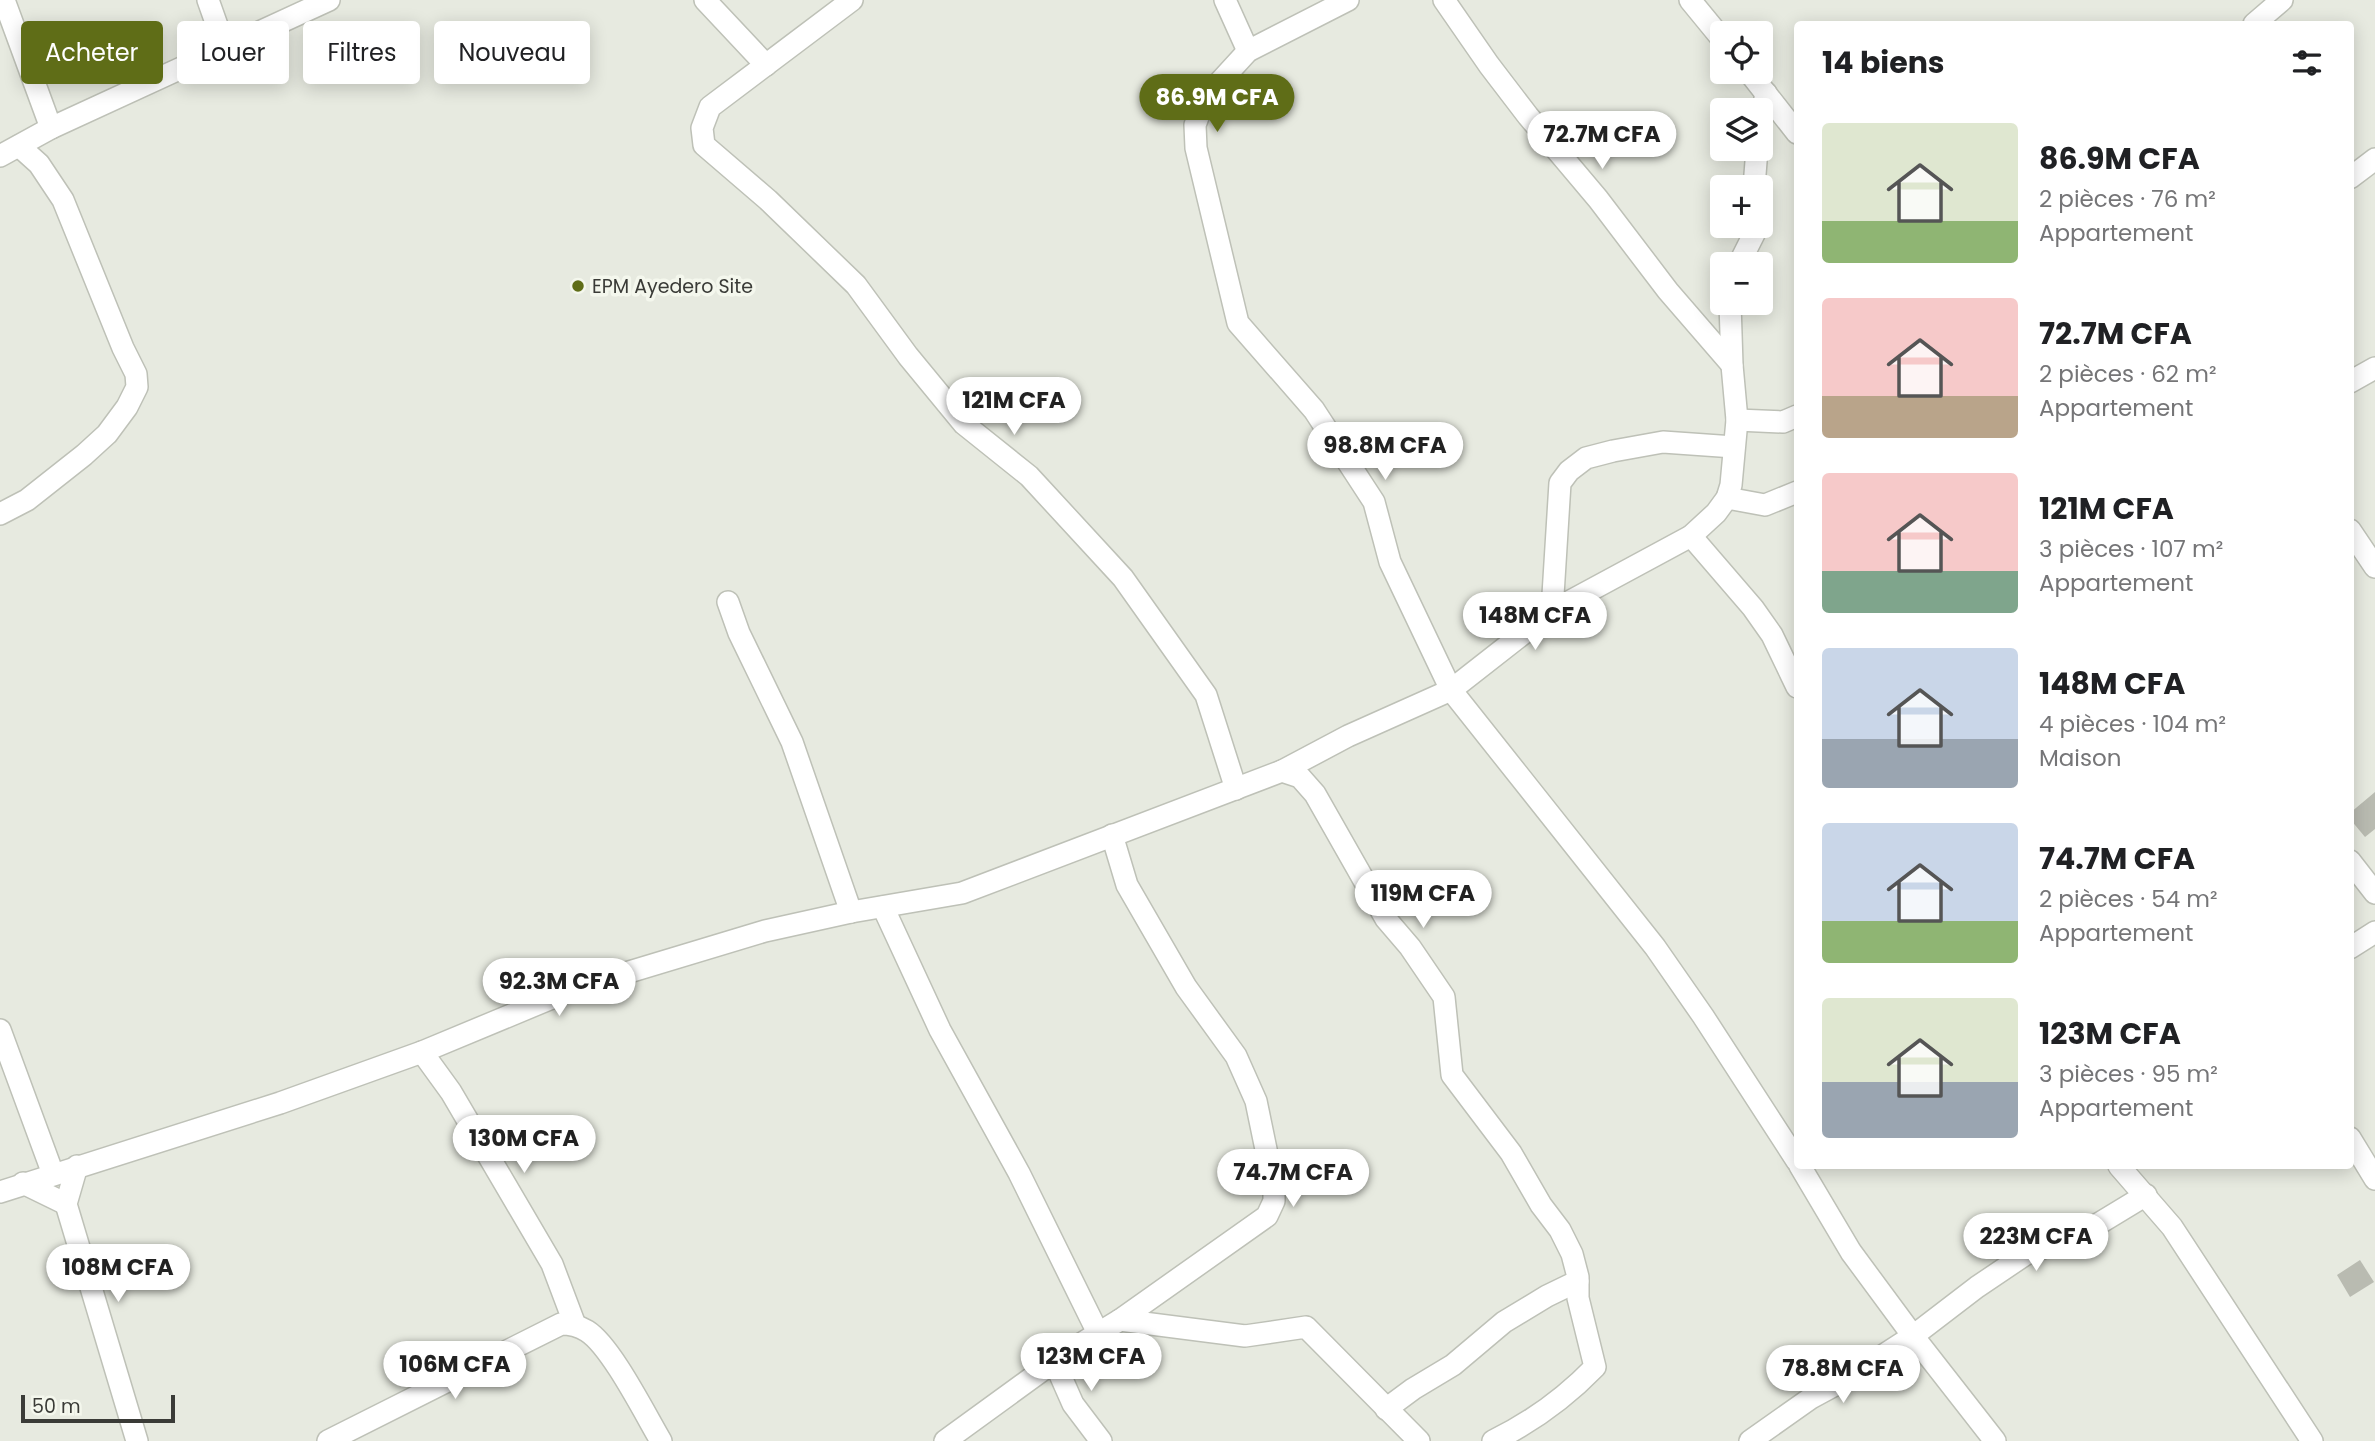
<!DOCTYPE html>
<html lang="fr">
<head>
<meta charset="utf-8">
<style>
	:root { --surface:#fff; --page:#f2f2f2; --text:#202124; --muted:#757577; --accent:#5f6d17 }
	body { margin:0; font-family:Poppins,sans-serif; background:var(--page); color:var(--text); height:100vh; display:flex; flex-direction:column; font-size:26px; white-space:nowrap }
	* { box-sizing:border-box; margin:0 }
	p { font-size:23px; color:var(--muted) }
	.icon { flex:none; width:38px; height:38px; fill:none; stroke:currentColor; stroke-width:2; stroke-linecap:round; stroke-linejoin:round }
	.map { position:relative; flex:1; overflow:hidden }
	.panel { position:absolute; left:1794px; top:21px; width:560px; height:1148px; display:flex; flex-direction:column; background:var(--surface); border-radius:7px; box-shadow:0 4px 18px #0003 }
	.panel>* { flex:none }
	.banner { position:absolute; left:21px; top:21px; width:665px; height:63px; display:flex; gap:14px }
	.controls { position:absolute; left:1710px; top:21px; display:grid; gap:14px }
	.controls a { display:grid; place-items:center; width:63px; height:63px; border-radius:7px; background:var(--surface); box-shadow:0 4px 18px #0003; font-size:35px }
	.scale { position:absolute; left:21px; bottom:18px; width:154px; box-sizing:border-box; padding-left:7px; border:4px solid #3a3b37; border-top:0; font-size:19px; line-height:24px; white-space:nowrap; color:#3a3b37; -webkit-text-stroke:5px #f4f7ed; paint-order:stroke }
	.price { position:absolute; translate:-50% -60px; padding:0 16px; border-radius:24px; background:#fff; color:#222; font-size:23px; line-height:46px; filter:drop-shadow(0 2px 4px #0008) }
	.price::after { content:''; position:absolute; left:50%; top:42px; width:21px; height:16px; margin-left:-10px; background:inherit; clip-path:polygon(0 0,100% 0,50% 100%) }
	.price.selected { background:var(--accent); color:#fff }
	ul { padding:0; list-style:none }
	li { display:flex; align-items:center; gap:21px; height:175px; padding:0 28px }
	li span { display:grid; place-items:center; flex:none; width:196px; height:140px; border-radius:7px; color:#555 }
	li>.icon { margin-inline-start:auto }
	span .icon { width:84px; height:84px; fill:#fffc; stroke-width:1 }
	li b { font-size:30px }
	h2 { display:flex; justify-content:space-between; align-items:center; height:84px; padding:0 28px; font-size:30px }
	.tag { padding:0 24px; border-radius:7px; background:var(--surface); box-shadow:0 4px 18px #0003; font-size:24px; line-height:63px }
	.tag.selected { background:var(--accent); color:#fff }
	.map>svg:first-child { display:block }
	.building { fill:#b9bbb1 }
	.lines { fill:none; stroke-linecap:round; stroke-linejoin:round }
	.minor-casing { stroke:#bec1b7; stroke-width:24 }
	.minor { stroke:#fff; stroke-width:21 }
	.poi-dot { fill:#5f6d17; stroke:#f4f7ed; stroke-width:2.5 }
	.labels { text-anchor:middle; stroke-width:7; stroke-linejoin:round; paint-order:stroke }
	.poi-label { font-size:19px; fill:#3a3b37; stroke:#f4f7ed; text-anchor:start }
</style>
</head>
<body>
<div class="map">
<svg width="2375" height="1441" viewBox="0 0 2375 1441">
	<rect width="100%" height="100%" fill="#e7eae0"/>
	<g class="building">
		<polygon points="2375,792 2375,829 2365,837 2350,819 2350,813"/>
		<polygon points="2360,1260 2374,1282 2350,1297 2337,1275"/>
	</g>
	<g class="lines">
		<g class="minor-casing">
			<g id="minor">
				<polyline points="4,0 51,128"/>
				<polyline points="208,0 225,48"/>
				<polyline points="705,0 766,65"/>
				<polyline points="852,0 710,107 702,128 704,145 768,200 856,285 908,356 964,424 1029,476 1123,578 1206,695 1236,789"/>
				<polyline points="1225,0 1248,51"/>
				<polyline points="1348,0 1248,51 1205,98 1195,125 1196,148 1238,323 1314,410 1374,502 1390,562 1451,690 1655,947 1703,1016 1797,1161"/>
				<polyline points="1444,0 1489,65 1528,116 1598,199 1668,291 1732,365"/>
				<polyline points="1690,0 1722,39"/>
				<polyline points="2254,24 2282,0"/>
				<polyline points="1749,72 1797,133"/>
				<polyline points="1760,127 1766,93"/>
				<polyline points="0,156 51,128 329,0"/>
				<polyline points="2350,178 2375,159"/>
				<polyline points="1754,187 1757,149"/>
				<polyline points="1739,264 1758,226"/>
				<polyline points="2350,382 2375,368"/>
				<polyline points="1737,420 1783,422 1797,416"/>
				<polyline points="1727,498 1765,505 1797,492"/>
				<polyline points="0,514 27,500 84,455 107,434 127,407 137,387 136,374 123,348 63,200 39,164 19,146"/>
				<polyline points="2350,530 2375,567"/>
				<polyline points="1691,536 1753,608 1772,635 1797,687"/>
				<polyline points="728,602 739,633 792,742 851,912"/>
				<polyline points="1552,611 1560,483 1569,471 1586,458 1613,451 1663,442 1734,447"/>
				<polyline points="1282,771 1300,777 1315,794 1386,919 1410,947 1444,997 1452,1075 1511,1153 1541,1205 1560,1230 1572,1254 1578,1277 1578,1281 1547,1296 1504,1322 1453,1365 1413,1389 1386,1409"/>
				<polyline points="2350,861 2375,893"/>
				<polyline points="883,907 940,1030 1019,1173 1098,1333"/>
				<polyline points="2350,948 2375,932"/>
				<polyline points="0,1030 53,1174"/>
				<polyline points="422,1052 451,1092 552,1264 575,1325"/>
				<polyline points="2350,1138 2375,1179"/>
				<polyline points="77,1166 66,1204 137,1441"/>
				<polyline points="1800,1166 1851,1252 1913,1336 1995,1441"/>
				<polyline points="2119,1166 2172,1227 2312,1441"/>
				<polyline points="23,1183 66,1204"/>
				<polyline points="0,1192 280,1103 422,1052 576,988 765,931 851,912 962,893 1282,771 1348,736 1451,690 1552,611 1691,536 1716,513 1727,498 1731,485 1737,420 1732,365 1730,303"/>
				<polyline points="1120,1320 1245,1336 1306,1327 1419,1441"/>
				<polyline points="1054,1361 1073,1404 1101,1441"/>
				<path d="M328,1441L561,1324C571,1324 579,1326 587,1331C611,1346 645,1414 661,1441"/>
				<polyline points="945,1441 1066,1353 1120,1320 1267,1216 1274,1201 1274,1188 1256,1101 1236,1056 1186,987 1127,885 1112,835"/>
				<path d="M1493,1441C1532,1422 1565,1398 1595,1367L1578,1298V1281"/>
				<polyline points="1750,1441 1811,1398 1848,1378 1913,1336 1977,1287 2026,1254 2080,1235 2146,1195"/>
			</g>
		</g>
		<use href="#minor" class="minor"/>
	</g>
	<circle class="poi-dot" cx="578" cy="286" r="7"/>
	<g class="labels">
		<g class="poi-label">
			<text x="592" y="293">EPM Ayedero Site</text>
		</g>
	</g>
</svg>
<div class="controls">
<a><svg class="icon" aria-label="locate" viewBox="0 0 24 24"><circle cx="12" cy="12" r="6"/><path d="M12 2v4M12 18v4M2 12h4M18 12h4"/></svg></a>
<a><svg class="icon" aria-label="layers" viewBox="0 0 24 24"><path d="M12 4l9 5-9 5-9-5zM3 14l9 5 9-5"/></svg></a>
<a>+</a>
<a>−</a>
</div>
<div class="scale">50 m</div>
<b class="price selected" style="left:1217px;top:134px">86.9M CFA</b>
<b class="price" style="left:1602px;top:171px">72.7M CFA</b>
<b class="price" style="left:1014px;top:437px">121M CFA</b>
<b class="price" style="left:1385px;top:482px">98.8M CFA</b>
<b class="price" style="left:1535px;top:652px">148M CFA</b>
<b class="price" style="left:1423px;top:930px">119M CFA</b>
<b class="price" style="left:559px;top:1018px">92.3M CFA</b>
<b class="price" style="left:524px;top:1175px">130M CFA</b>
<b class="price" style="left:1293px;top:1209px">74.7M CFA</b>
<b class="price" style="left:2036px;top:1273px">223M CFA</b>
<b class="price" style="left:118px;top:1304px">108M CFA</b>
<b class="price" style="left:1091px;top:1393px">123M CFA</b>
<b class="price" style="left:455px;top:1401px">106M CFA</b>
<b class="price" style="left:1843px;top:1405px">78.8M CFA</b>
<div class="banner">
<a class="tag selected">Acheter</a>
<a class="tag">Louer</a>
<a class="tag">Filtres</a>
<a class="tag">Nouveau</a>
</div>
<section class="panel">
<h2>14 biens<svg class="icon" aria-label="filters" viewBox="0 0 24 24"><path d="M4 7h16M4 17h16"/><circle cx="9" cy="7" r="2"/><circle cx="15" cy="17" r="2"/></svg></h2>
<ul>
<li><span style="background:linear-gradient(#dfe7d0 70%,#8fb573 0)"><svg class="icon" aria-label="home" viewBox="0 0 24 24"><path d="M3 11l9-7 9 7M6 9v11h12V9"/></svg></span><div><b>86.9M CFA</b><p>2 pièces · 76 m²</p><p>Appartement</p></div></li>
<li><span style="background:linear-gradient(#f6c9c9 70%,#b9a48a 0)"><svg class="icon" aria-label="home" viewBox="0 0 24 24"><path d="M3 11l9-7 9 7M6 9v11h12V9"/></svg></span><div><b>72.7M CFA</b><p>2 pièces · 62 m²</p><p>Appartement</p></div></li>
<li><span style="background:linear-gradient(#f6c9c9 70%,#7fa58c 0)"><svg class="icon" aria-label="home" viewBox="0 0 24 24"><path d="M3 11l9-7 9 7M6 9v11h12V9"/></svg></span><div><b>121M CFA</b><p>3 pièces · 107 m²</p><p>Appartement</p></div></li>
<li><span style="background:linear-gradient(#c9d6e8 65%,#9aa5b1 0)"><svg class="icon" aria-label="home" viewBox="0 0 24 24"><path d="M3 11l9-7 9 7M6 9v11h12V9"/></svg></span><div><b>148M CFA</b><p>4 pièces · 104 m²</p><p>Maison</p></div></li>
<li><span style="background:linear-gradient(#c9d6e8 70%,#8fb573 0)"><svg class="icon" aria-label="home" viewBox="0 0 24 24"><path d="M3 11l9-7 9 7M6 9v11h12V9"/></svg></span><div><b>74.7M CFA</b><p>2 pièces · 54 m²</p><p>Appartement</p></div></li>
<li><span style="background:linear-gradient(#dfe7d0 60%,#9aa5b1 0)"><svg class="icon" aria-label="home" viewBox="0 0 24 24"><path d="M3 11l9-7 9 7M6 9v11h12V9"/></svg></span><div><b>123M CFA</b><p>3 pièces · 95 m²</p><p>Appartement</p></div></li>
</ul>
</section>
</div>
</body>
</html>
